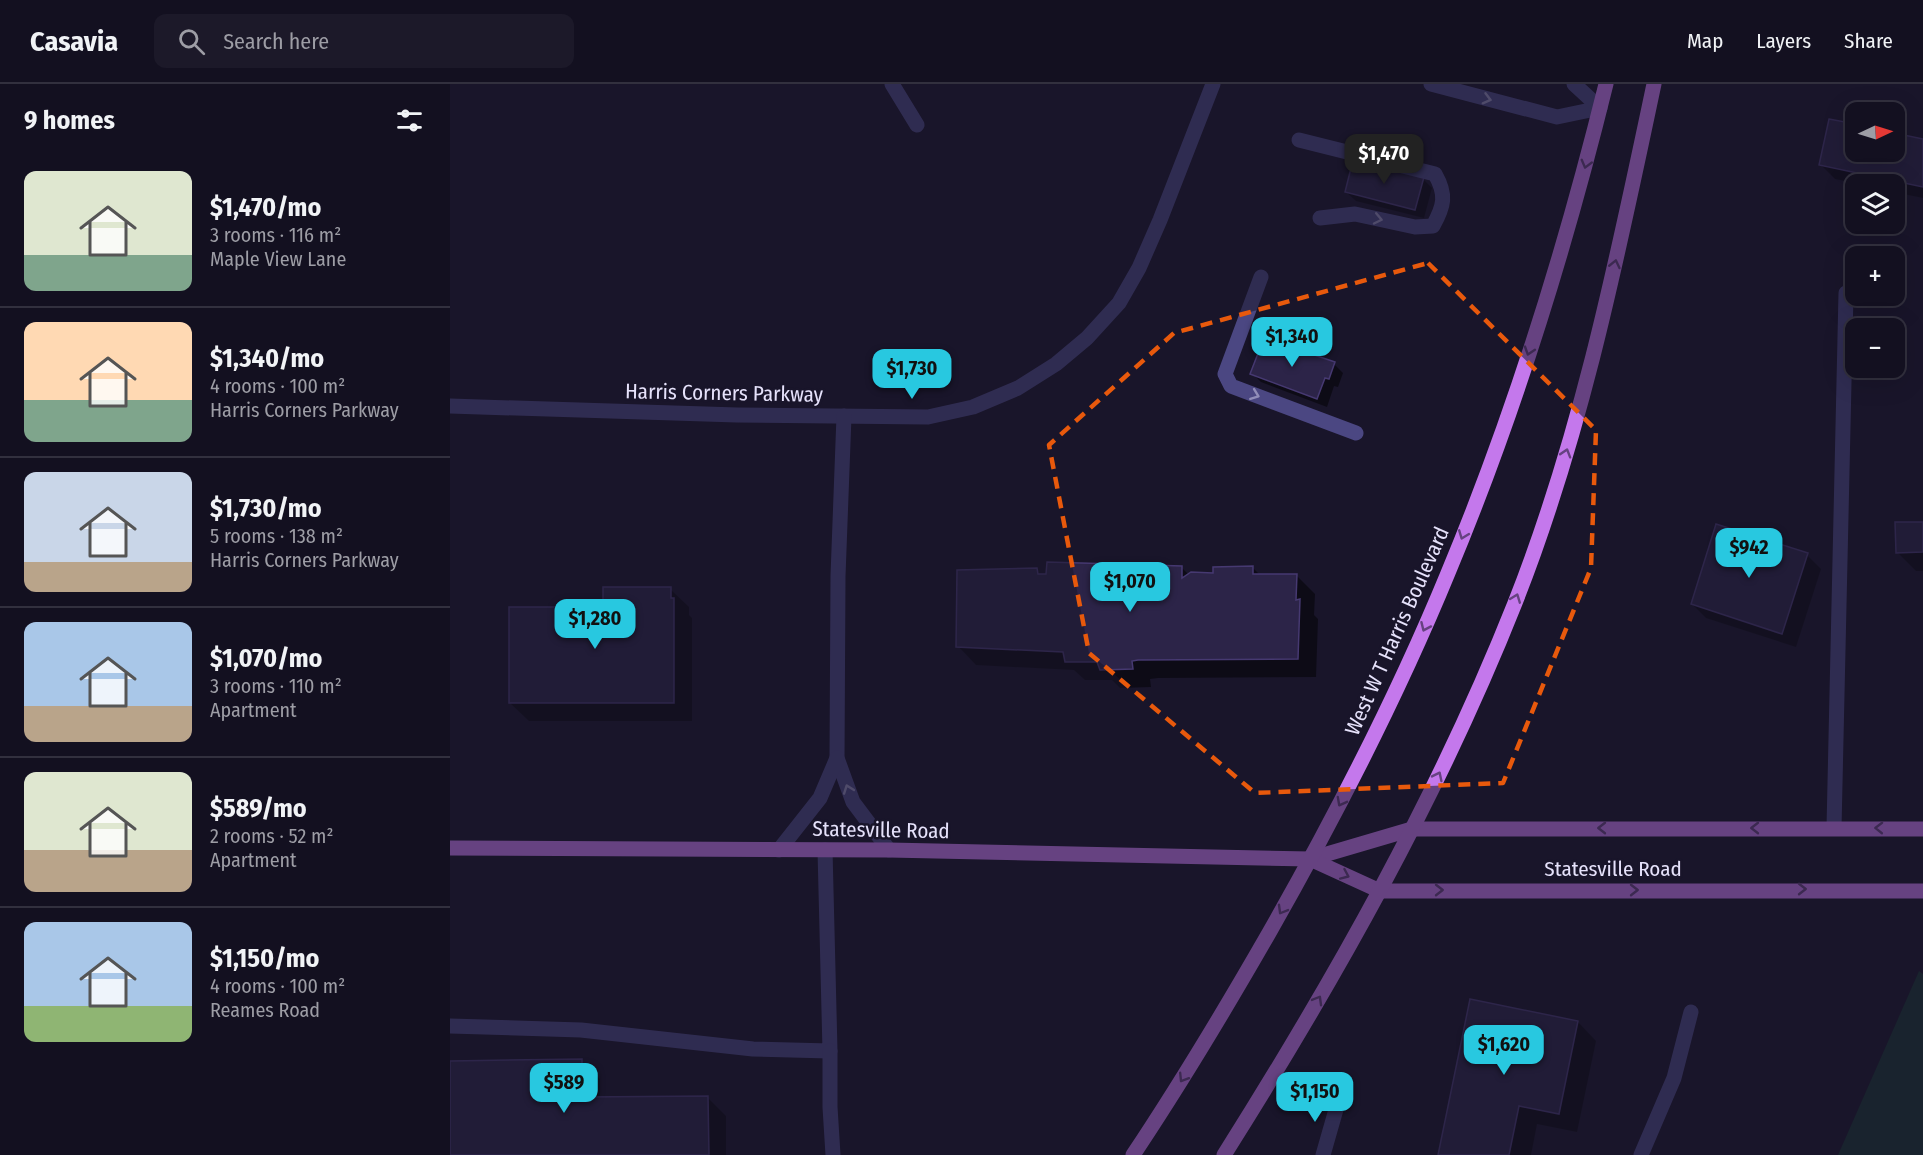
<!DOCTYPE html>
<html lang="en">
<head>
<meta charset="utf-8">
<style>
	:root { --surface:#131020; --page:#1c1929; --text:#f1f3f6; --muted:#9d9da5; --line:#32303e; --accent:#28c8e0 }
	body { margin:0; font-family:"Fira Sans Condensed",sans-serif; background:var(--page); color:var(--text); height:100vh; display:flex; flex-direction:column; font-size:22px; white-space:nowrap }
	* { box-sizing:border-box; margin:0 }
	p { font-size:20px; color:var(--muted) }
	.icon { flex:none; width:33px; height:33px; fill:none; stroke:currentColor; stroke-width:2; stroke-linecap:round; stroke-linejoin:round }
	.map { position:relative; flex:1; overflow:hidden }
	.details { display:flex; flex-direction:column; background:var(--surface); width:450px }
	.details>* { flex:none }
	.needle { width:39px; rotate:86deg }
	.buttons { position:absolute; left:1395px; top:18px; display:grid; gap:12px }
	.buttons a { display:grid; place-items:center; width:60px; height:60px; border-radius:12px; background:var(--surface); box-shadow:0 6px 24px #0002,0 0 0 2px var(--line); font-size:30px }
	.price { position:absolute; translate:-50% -51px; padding:0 14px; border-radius:12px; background:var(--accent); color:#111; font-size:20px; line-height:39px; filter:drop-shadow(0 2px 3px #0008) }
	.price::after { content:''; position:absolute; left:50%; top:36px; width:18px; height:14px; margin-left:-9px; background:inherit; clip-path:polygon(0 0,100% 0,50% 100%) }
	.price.current { background:#222; color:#fff }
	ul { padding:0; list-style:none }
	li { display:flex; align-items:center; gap:18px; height:150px; padding:0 24px }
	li+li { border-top:2px solid var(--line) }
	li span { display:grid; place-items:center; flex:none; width:168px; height:120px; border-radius:12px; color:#555 }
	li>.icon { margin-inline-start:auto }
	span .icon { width:72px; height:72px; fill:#fffc; stroke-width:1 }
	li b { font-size:26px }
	h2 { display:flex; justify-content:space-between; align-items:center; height:72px; padding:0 24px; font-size:26px }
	header { display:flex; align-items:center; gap:36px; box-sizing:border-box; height:84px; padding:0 30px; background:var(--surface); border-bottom:2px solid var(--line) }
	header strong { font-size:28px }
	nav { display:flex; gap:33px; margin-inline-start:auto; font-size:21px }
	.search { width:420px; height:54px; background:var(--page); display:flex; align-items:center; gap:15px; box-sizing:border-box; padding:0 21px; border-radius:12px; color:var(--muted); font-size:22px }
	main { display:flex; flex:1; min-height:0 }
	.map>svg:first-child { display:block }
	.green { fill:#193333 }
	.shadow { fill:#0007 }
	.building { fill:#2c2448; stroke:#463971; stroke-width:1.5 }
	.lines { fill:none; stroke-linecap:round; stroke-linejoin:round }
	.minor { stroke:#4b4782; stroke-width:15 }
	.major { stroke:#c478ec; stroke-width:15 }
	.oneway { stroke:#918db8 }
	.oneway2 { stroke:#664281 }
	.marked { fill:none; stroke:#e8590c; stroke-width:4.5; stroke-dasharray:12 8; stroke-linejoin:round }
	.labels { text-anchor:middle; stroke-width:5; stroke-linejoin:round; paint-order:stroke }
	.street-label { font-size:21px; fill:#e6e2fb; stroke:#19152a }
</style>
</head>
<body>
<header>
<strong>Casavia</strong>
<div class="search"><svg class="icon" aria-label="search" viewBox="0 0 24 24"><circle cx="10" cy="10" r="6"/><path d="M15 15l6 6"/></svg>Search here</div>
<nav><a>Map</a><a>Layers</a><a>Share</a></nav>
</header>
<main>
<section class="details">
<h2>9 homes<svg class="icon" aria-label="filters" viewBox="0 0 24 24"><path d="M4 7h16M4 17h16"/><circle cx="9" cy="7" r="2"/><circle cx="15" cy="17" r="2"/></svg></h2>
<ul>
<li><span style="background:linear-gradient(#dfe7d0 70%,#7fa58c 0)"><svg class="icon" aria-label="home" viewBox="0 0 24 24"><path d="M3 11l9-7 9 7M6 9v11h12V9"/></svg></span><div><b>$1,470/mo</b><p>3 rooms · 116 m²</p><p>Maple View Lane</p></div></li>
<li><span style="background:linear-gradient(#ffd9b3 65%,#7fa58c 0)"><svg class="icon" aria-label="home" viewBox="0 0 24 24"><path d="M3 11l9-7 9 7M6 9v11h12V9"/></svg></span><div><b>$1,340/mo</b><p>4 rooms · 100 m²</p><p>Harris Corners Parkway</p></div></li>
<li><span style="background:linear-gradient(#c9d6e8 75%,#b9a48a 0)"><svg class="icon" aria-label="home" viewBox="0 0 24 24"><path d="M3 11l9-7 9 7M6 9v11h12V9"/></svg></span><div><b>$1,730/mo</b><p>5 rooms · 138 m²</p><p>Harris Corners Parkway</p></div></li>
<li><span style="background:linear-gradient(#a9c7e8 70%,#b9a48a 0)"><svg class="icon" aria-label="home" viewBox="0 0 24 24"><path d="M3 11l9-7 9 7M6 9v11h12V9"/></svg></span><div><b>$1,070/mo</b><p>3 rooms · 110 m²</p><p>Apartment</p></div></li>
<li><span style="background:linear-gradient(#dfe7d0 65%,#b9a48a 0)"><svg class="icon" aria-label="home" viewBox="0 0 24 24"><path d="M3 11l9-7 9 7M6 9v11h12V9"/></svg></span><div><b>$589/mo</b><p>2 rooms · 52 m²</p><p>Apartment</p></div></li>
<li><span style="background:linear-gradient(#a9c7e8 70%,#8fb573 0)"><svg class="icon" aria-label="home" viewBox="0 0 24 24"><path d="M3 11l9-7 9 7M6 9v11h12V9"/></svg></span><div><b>$1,150/mo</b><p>4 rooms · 100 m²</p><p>Reames Road</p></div></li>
</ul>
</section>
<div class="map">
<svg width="1473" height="1071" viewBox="0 0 1473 1071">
	<rect width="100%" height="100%" fill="#19152a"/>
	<polygon class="green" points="1469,887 1473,890 1473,1071 1388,1071"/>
	<g class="shadow">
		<polygon points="1473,56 1473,114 1444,108 1444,100 1411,100 1385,95 1371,81 1406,68 1444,68"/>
		<polygon points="973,95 982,104 974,134 906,117 896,108"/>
		<polygon points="884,280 893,289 888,303 884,302 877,323 811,298 802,289"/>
		<polygon points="1473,439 1473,487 1466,487 1447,468"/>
		<polygon points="1357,471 1371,485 1346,563 1256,534 1242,520"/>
		<polygon points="731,483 739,491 764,490 803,484 810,491 846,491 865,510 864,531 868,535 866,593 708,594 700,595 701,603 670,604 662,596 635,596 624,586 526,581 508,562 586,486 591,492"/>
		<polygon points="220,505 239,523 239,531 242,534 242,637 79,637 60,619 155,524"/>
		<polygon points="1128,938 1146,957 1127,1048 1087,1040 1081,1071 990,1071"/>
		<polygon points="131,977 150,995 150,1014 257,1013 276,1032 276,1071 0,1071 0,978"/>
	</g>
	<g class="building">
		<polygon points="1379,35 1406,40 1406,68 1444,68 1444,49 1473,55 1473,103 1369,81"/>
		<polygon points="903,76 974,93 965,126 895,108"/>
		<polygon points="814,254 885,278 879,295 875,294 867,315 800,290"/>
		<polygon points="1445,438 1473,438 1473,468 1446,469"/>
		<polygon points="1266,440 1358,469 1332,550 1241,520"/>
		<polygon points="597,478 732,482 732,494 741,488 763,489 763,483 803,482 803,490 847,490 846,516 850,515 848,575 688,576 682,577 683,585 650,586 647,578 615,578 613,568 506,563 507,486 587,484 588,490 596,490"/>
		<polygon points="153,503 221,503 221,514 224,514 224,619 59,619 59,523 153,523"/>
		<polygon points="1020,915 1128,937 1109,1030 1069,1022 1059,1071 988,1071"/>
		<polygon points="132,975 132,1013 258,1012 259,1071 0,1071 0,977"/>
	</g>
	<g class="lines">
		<g class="minor">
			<polyline points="442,0 467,41"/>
			<polyline points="981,0 1107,33 1150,24"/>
			<polyline points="1124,0 1150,24"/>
			<path d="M849,56L985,90C997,111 994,122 983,142L965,143L905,130L870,134"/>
			<polyline points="811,193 775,290 781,302 906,349"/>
			<polyline points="0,322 287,331 478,333 523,323 568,304 606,280 637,254 669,219 689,184 710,136 763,0"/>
			<polyline points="394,332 388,492 387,674 403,718 439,766"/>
			<polyline points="1384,744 1396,209"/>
			<polyline points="329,766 370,714 387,674"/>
			<polyline points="0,942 131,946 303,965 380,967 375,766"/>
			<polyline points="380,967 380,1023 383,1071"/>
			<polyline points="873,1071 889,1015"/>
			<polyline points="1191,1071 1224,994 1241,928"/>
		</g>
		<g class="major">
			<polyline points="0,764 439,766 860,775 962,745 1473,745"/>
			<polyline points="860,775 930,807 1473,807"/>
			<path d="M683,1071C731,999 776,924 819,849C885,733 947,613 998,489C1064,331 1115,166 1156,0"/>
			<path d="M774,1071C885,895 988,713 1065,519C1131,352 1167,175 1204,0"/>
		</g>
	</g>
	<defs><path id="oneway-chevron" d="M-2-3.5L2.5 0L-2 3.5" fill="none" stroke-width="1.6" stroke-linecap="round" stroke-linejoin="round" transform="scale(1.5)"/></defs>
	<g class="oneway">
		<use href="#oneway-chevron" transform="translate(1037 15) rotate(15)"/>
		<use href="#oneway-chevron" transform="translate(928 135) rotate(12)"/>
		<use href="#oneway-chevron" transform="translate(805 311) rotate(21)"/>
		<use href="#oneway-chevron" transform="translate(398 705) rotate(-110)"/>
	</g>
	<g class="oneway2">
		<use href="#oneway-chevron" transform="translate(1136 80) rotate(105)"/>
		<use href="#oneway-chevron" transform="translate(1165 180) rotate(-77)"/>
		<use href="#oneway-chevron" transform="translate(1079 267) rotate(108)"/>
		<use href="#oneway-chevron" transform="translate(1116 369) rotate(-73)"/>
		<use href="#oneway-chevron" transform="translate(1013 451) rotate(111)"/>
		<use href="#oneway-chevron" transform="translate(1066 514) rotate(-69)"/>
		<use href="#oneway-chevron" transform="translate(975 543) rotate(114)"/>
		<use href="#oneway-chevron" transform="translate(988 692) rotate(-64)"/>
		<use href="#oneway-chevron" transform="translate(891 718) rotate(118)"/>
		<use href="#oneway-chevron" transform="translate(1152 744) rotate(180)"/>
		<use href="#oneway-chevron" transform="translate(1305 744) rotate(180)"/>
		<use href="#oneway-chevron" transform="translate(1429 744) rotate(-179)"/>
		<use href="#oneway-chevron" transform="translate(895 791) rotate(24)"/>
		<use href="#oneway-chevron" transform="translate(1352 805)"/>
		<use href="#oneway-chevron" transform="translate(989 806)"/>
		<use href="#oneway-chevron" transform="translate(1184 806)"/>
		<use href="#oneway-chevron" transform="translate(832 826) rotate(120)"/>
		<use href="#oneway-chevron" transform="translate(868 916) rotate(-60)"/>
		<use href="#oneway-chevron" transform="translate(733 994) rotate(122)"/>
	</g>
	<path d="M0 0H1473V1071H0ZM978,179L1146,346L1141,484L1053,699L805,709L639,569L599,361L724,249Z" fill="#19152a" fill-opacity=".55" fill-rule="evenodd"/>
	<path class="marked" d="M978,179L1146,346L1141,484L1053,699L805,709L639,569L599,361L724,249Z"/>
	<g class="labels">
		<g class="street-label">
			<text transform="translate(274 309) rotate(1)" y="7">Harris Corners Parkway</text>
			<text transform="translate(947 547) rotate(-66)" y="7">West W T Harris Boulevard</text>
			<text transform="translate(431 746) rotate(1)" y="7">Statesville Road</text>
			<text x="1163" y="792">Statesville Road</text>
		</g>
	</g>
</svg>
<div class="buttons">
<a><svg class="needle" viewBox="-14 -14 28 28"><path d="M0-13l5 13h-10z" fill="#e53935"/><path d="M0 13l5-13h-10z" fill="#9d9da5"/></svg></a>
<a><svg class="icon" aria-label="layers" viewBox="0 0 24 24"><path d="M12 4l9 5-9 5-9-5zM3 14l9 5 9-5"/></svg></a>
<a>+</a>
<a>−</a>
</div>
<b class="price current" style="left:934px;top:101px">$1,470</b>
<b class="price" style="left:842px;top:284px">$1,340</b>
<b class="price" style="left:462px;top:316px">$1,730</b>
<b class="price" style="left:1299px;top:495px">$942</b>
<b class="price" style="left:680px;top:529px">$1,070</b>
<b class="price" style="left:145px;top:566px">$1,280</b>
<b class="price" style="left:1054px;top:992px">$1,620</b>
<b class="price" style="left:114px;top:1030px">$589</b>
<b class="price" style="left:865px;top:1039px">$1,150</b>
</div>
</main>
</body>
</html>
